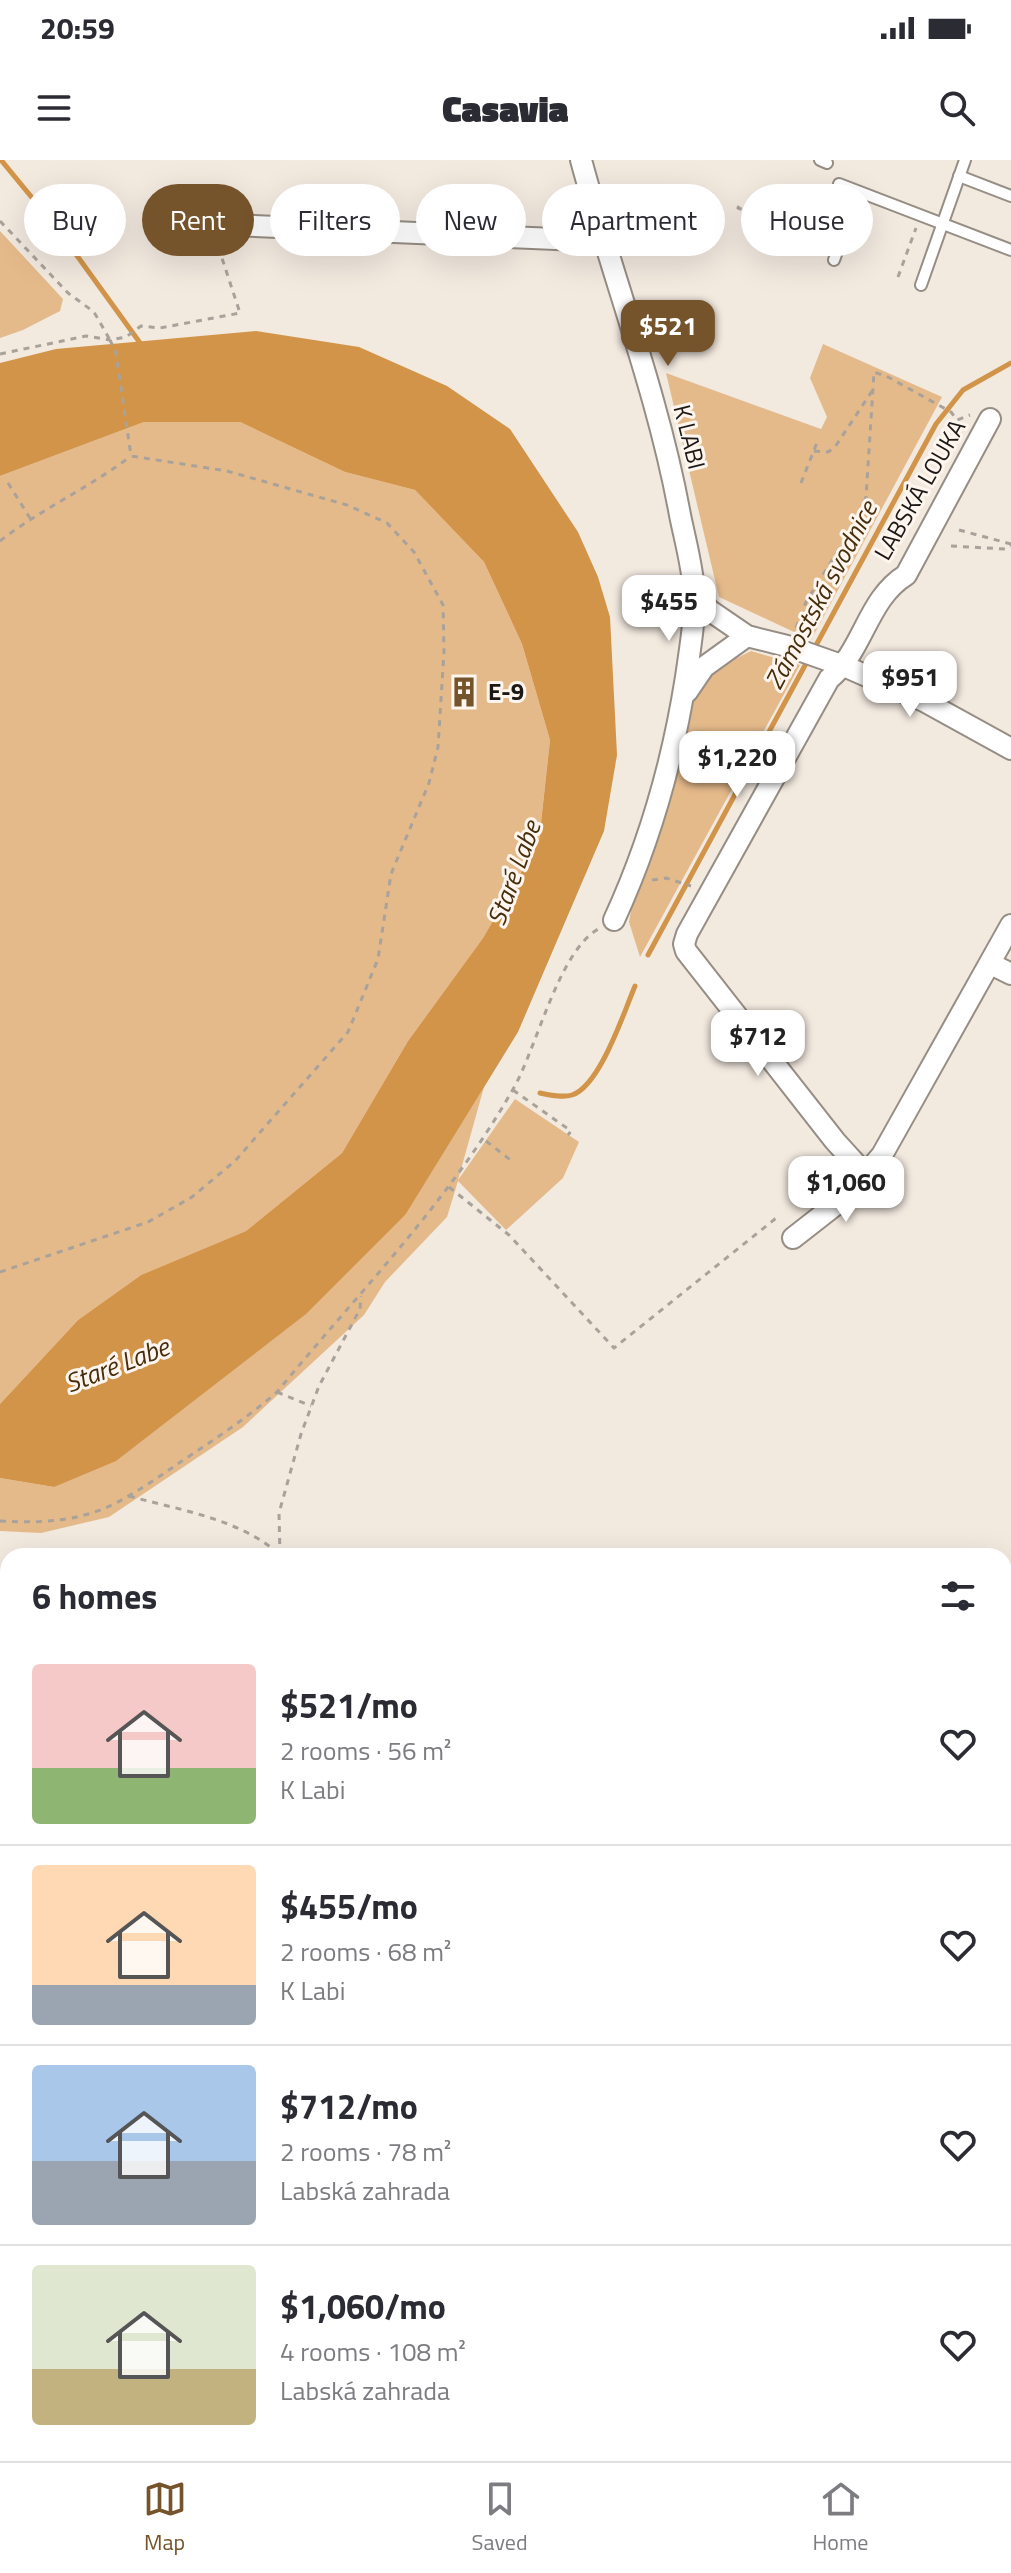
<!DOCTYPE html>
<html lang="en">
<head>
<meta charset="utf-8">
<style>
	:root { --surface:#fff; --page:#f2f2f3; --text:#2b2b33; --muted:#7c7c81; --line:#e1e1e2; --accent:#75542b }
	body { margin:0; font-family:"Titillium Web",sans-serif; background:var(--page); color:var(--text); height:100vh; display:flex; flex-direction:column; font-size:30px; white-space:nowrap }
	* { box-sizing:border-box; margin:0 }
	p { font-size:26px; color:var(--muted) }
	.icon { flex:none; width:44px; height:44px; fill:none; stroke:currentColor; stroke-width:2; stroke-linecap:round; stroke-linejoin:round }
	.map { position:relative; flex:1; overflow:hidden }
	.sheet { position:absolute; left:0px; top:1388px; width:1012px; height:914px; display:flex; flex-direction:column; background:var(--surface); border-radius:24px 24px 0 0; box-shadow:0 8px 32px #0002 }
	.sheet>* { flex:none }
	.banner { position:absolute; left:24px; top:24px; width:964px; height:72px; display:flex; gap:16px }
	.price { position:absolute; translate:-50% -68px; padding:0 18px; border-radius:16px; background:#fff; color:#222; font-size:26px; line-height:52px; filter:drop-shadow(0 2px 4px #0008) }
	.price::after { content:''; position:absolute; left:50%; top:48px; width:24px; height:18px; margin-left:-12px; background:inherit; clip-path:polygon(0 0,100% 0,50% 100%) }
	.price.on { background:var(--accent); color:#fff }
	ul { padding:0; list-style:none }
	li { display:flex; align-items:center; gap:24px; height:200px; padding:0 32px }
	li+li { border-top:2px solid var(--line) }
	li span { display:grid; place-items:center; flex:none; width:224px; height:160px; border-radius:8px; color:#555 }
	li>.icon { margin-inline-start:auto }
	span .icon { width:96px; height:96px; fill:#fffc; stroke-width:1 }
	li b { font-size:34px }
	h2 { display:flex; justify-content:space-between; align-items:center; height:96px; padding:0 32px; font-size:34px }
	.chip { padding:0 28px; border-radius:36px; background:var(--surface); box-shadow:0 8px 32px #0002; font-size:28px; line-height:72px }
	.chip.on { background:var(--accent); color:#fff }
	.status { display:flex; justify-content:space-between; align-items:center; height:56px; padding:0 40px; background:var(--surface); direction:ltr }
	.status svg { height:22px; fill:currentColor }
	header { display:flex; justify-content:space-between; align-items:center; height:104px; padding:0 32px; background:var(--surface); font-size:36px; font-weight:800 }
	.dock { display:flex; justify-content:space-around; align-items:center; height:112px; border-top:2px solid var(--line); background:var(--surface); font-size:22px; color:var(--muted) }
	.dock a { display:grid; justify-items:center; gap:4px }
	.dock .on { color:var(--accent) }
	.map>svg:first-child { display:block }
	.green { fill:#e5ba8b }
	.water { fill:#d29449 }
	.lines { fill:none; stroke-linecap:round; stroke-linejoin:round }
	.stream { stroke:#d29449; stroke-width:5 }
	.service-casing { stroke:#968d84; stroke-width:14 }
	.minor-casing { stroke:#968d84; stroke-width:24 }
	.path { stroke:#a9a29b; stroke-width:3; stroke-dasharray:6 6; stroke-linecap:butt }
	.service { stroke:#fff; stroke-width:10 }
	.minor { stroke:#fff; stroke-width:20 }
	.labels { text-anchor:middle; stroke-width:6; stroke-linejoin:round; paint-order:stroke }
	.street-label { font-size:24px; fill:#1b1815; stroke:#fef6ee }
	.poi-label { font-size:24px; font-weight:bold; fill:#1b1815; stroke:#fef6ee; text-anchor:start }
	.water-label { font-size:26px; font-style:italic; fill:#462d0c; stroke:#fef6ee }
</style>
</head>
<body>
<div class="status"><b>20:59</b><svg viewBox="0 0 49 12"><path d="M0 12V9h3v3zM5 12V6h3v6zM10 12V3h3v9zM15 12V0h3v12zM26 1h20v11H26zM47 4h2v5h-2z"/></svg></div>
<header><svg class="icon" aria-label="menu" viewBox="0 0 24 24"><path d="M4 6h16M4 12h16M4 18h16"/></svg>Casavia<svg class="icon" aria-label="search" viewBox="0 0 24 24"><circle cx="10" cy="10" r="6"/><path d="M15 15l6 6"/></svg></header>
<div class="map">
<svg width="1011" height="2301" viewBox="0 0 1011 2301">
	<rect width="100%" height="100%" fill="#f2e9df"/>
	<g class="green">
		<polygon points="0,71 63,139 60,151 23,170 0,178"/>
		<polygon points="823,184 942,237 811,480 719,437 666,213 821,269 827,257 810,218"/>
		<polygon points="144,262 240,262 345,312 415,330 484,402 522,484 550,580 539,680 483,778 408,881 342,993 246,1071 141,1115 78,1160 0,1244 0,316"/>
		<polygon points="751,491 800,505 640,797 629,762 634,733 666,655 692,530 711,511"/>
		<polygon points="484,927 458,1020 515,939 579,982 563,1018 506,1070 458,1021 447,1057 385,1122 364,1155 243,1267 109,1357 41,1373 0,1371 0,1318 54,1327 406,1054"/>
	</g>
	<polygon class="water" points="256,171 359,187 447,226 510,269 578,372 598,417 610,457 617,595 604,671 518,872 406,1054 306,1154 116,1301 54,1327 0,1318 0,1244 78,1160 141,1115 246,1071 342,993 408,881 483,778 539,681 550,580 522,484 484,402 415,330 345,312 240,262 144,262 0,316 0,203 56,189"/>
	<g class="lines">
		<g class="stream">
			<polyline points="1,0 57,68 143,187"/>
			<polyline points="814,489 936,264 963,230 1011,203"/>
			<polyline points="648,795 809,498"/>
			<path d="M540,933C550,935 563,938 572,935C600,926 624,852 635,826"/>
		</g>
		<g class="service-casing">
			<g id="service">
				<polyline points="820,0 827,3"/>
				<polyline points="959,16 1011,36"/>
				<polyline points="839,24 1011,90"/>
				<polyline points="834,100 859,32"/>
				<polyline points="921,125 965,0"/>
			</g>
		</g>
		<g class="minor-casing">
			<g id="minor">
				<path d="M581,0C613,119 658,234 680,355C685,380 693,408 694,433C695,461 690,489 686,517C673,600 649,684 614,760"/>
				<polyline points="210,64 603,81"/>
				<polyline points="694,431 709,450 747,476 787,486 844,506 924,541 1011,589"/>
				<polyline points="687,532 704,507 747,476"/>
				<polyline points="991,804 1011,814"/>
				<path d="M866,1015L835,981L686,791L684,784L687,774L829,519C864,490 867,439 906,415L990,259"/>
				<polyline points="793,1078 848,1035 882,995 1011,765"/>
			</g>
		</g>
		<g class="path">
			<polyline points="739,46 738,48 811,74 826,29"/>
			<polyline points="0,61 68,133 94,152 110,180"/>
			<polyline points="811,74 828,81"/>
			<polyline points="898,117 916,68"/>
			<polyline points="0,194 86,176 110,180"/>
			<polyline points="814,291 828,292 835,287 872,231"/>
			<polyline points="8,323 30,358"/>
			<polyline points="801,323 818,280"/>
			<polyline points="959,370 1011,384"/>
			<path d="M0,381C41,349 89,328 131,296"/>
			<polyline points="951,386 1005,389 1011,385"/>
			<polyline points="796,468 806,442 859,357 866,337 874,212 888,217 951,252 957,260 970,255"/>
			<polyline points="652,720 666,718 691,726"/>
			<polyline points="513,930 571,971 568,975"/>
			<polyline points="486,981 513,1002"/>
			<polyline points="449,1027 509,1075 614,1188 775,1059 780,1057"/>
			<polyline points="0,1112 148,1062 192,1037 235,1001 348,872 378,799 391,714 429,623 438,587 444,492 443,445 414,392 387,363 347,345 227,311 131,296 116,193 110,180 126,177 141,166 160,168 240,153 217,83"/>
			<polyline points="277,1232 311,1246"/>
			<path d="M129,1336C179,1350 241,1359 280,1395"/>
			<path d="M0,1361C35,1363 70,1362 103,1349C131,1337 157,1318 182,1301C215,1279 247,1258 277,1232C358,1133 448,1043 512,931C537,889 558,790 600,768"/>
			<polyline points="280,1396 279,1353 301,1274 319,1226 360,1149 361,1136"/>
			<polyline points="1004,1927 1011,1931"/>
			<polyline points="55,2301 55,2294"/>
		</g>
		<use href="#service" class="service"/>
		<use href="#minor" class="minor"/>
	</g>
	<defs>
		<g id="building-bare" transform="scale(2.4)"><path d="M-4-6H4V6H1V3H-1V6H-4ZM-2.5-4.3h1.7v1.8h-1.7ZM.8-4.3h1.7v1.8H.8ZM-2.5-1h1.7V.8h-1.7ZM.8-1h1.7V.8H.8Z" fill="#75542b" stroke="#fef6ee" stroke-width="2.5" paint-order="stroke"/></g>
	</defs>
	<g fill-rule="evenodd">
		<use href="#building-bare" x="464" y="532"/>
	</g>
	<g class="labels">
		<g class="street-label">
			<text transform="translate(689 277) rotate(76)" y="8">K LABI</text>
			<text transform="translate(920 330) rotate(-60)" y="8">LABSKÁ LOUKA</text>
		</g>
		<g class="poi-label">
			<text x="488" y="540">E-9</text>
		</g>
		<g class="water-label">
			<text transform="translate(821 435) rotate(-62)" y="9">Zámostská svodnice</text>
			<text transform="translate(514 713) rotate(-70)" y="9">Staré Labe</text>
			<text transform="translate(117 1205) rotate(-21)" y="9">Staré Labe</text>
		</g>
	</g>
</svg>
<b class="price on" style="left:668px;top:208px">$521</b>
<b class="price" style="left:669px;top:483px">$455</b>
<b class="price" style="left:910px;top:559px">$951</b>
<b class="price" style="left:737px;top:639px">$1,220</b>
<b class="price" style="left:758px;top:918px">$712</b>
<b class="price" style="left:846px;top:1064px">$1,060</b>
<div class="banner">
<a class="chip">Buy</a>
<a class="chip on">Rent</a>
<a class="chip">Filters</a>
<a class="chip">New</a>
<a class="chip">Apartment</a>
<a class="chip">House</a>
</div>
<section class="sheet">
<h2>6 homes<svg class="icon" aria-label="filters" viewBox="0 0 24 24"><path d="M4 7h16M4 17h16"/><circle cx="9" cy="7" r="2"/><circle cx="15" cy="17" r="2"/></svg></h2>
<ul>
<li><span style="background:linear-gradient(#f6c9c9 65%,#8fb573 0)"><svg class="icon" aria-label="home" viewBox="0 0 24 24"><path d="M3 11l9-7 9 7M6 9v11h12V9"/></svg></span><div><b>$521/mo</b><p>2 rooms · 56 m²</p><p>K Labi</p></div><svg class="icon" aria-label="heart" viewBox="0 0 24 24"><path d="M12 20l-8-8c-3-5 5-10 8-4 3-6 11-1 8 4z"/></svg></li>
<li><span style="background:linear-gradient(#ffd9b3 75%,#9aa5b1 0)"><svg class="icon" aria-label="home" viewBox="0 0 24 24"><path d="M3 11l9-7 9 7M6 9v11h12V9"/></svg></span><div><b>$455/mo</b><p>2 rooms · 68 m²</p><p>K Labi</p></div><svg class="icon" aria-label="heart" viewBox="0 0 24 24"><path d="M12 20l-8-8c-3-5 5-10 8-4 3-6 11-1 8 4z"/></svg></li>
<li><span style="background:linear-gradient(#a9c7e8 60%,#9aa5b1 0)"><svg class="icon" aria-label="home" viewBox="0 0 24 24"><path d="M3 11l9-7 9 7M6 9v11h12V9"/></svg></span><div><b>$712/mo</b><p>2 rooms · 78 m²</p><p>Labská zahrada</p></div><svg class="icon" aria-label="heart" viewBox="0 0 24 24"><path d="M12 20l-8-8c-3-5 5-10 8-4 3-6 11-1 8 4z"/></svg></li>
<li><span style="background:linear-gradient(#dfe7d0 65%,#c2b280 0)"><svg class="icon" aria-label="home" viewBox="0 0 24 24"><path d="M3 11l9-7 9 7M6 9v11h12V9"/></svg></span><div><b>$1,060/mo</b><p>4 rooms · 108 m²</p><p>Labská zahrada</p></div><svg class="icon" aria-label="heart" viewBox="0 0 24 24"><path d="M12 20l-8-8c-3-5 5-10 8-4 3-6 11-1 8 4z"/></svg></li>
</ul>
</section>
</div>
<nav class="dock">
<a class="on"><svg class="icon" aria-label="map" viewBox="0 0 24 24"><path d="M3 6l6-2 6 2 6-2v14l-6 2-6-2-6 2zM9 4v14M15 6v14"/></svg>Map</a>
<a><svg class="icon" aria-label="saved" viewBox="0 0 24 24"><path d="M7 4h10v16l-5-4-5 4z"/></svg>Saved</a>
<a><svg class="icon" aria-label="home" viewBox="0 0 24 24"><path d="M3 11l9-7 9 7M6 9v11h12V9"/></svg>Home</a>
</nav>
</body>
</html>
